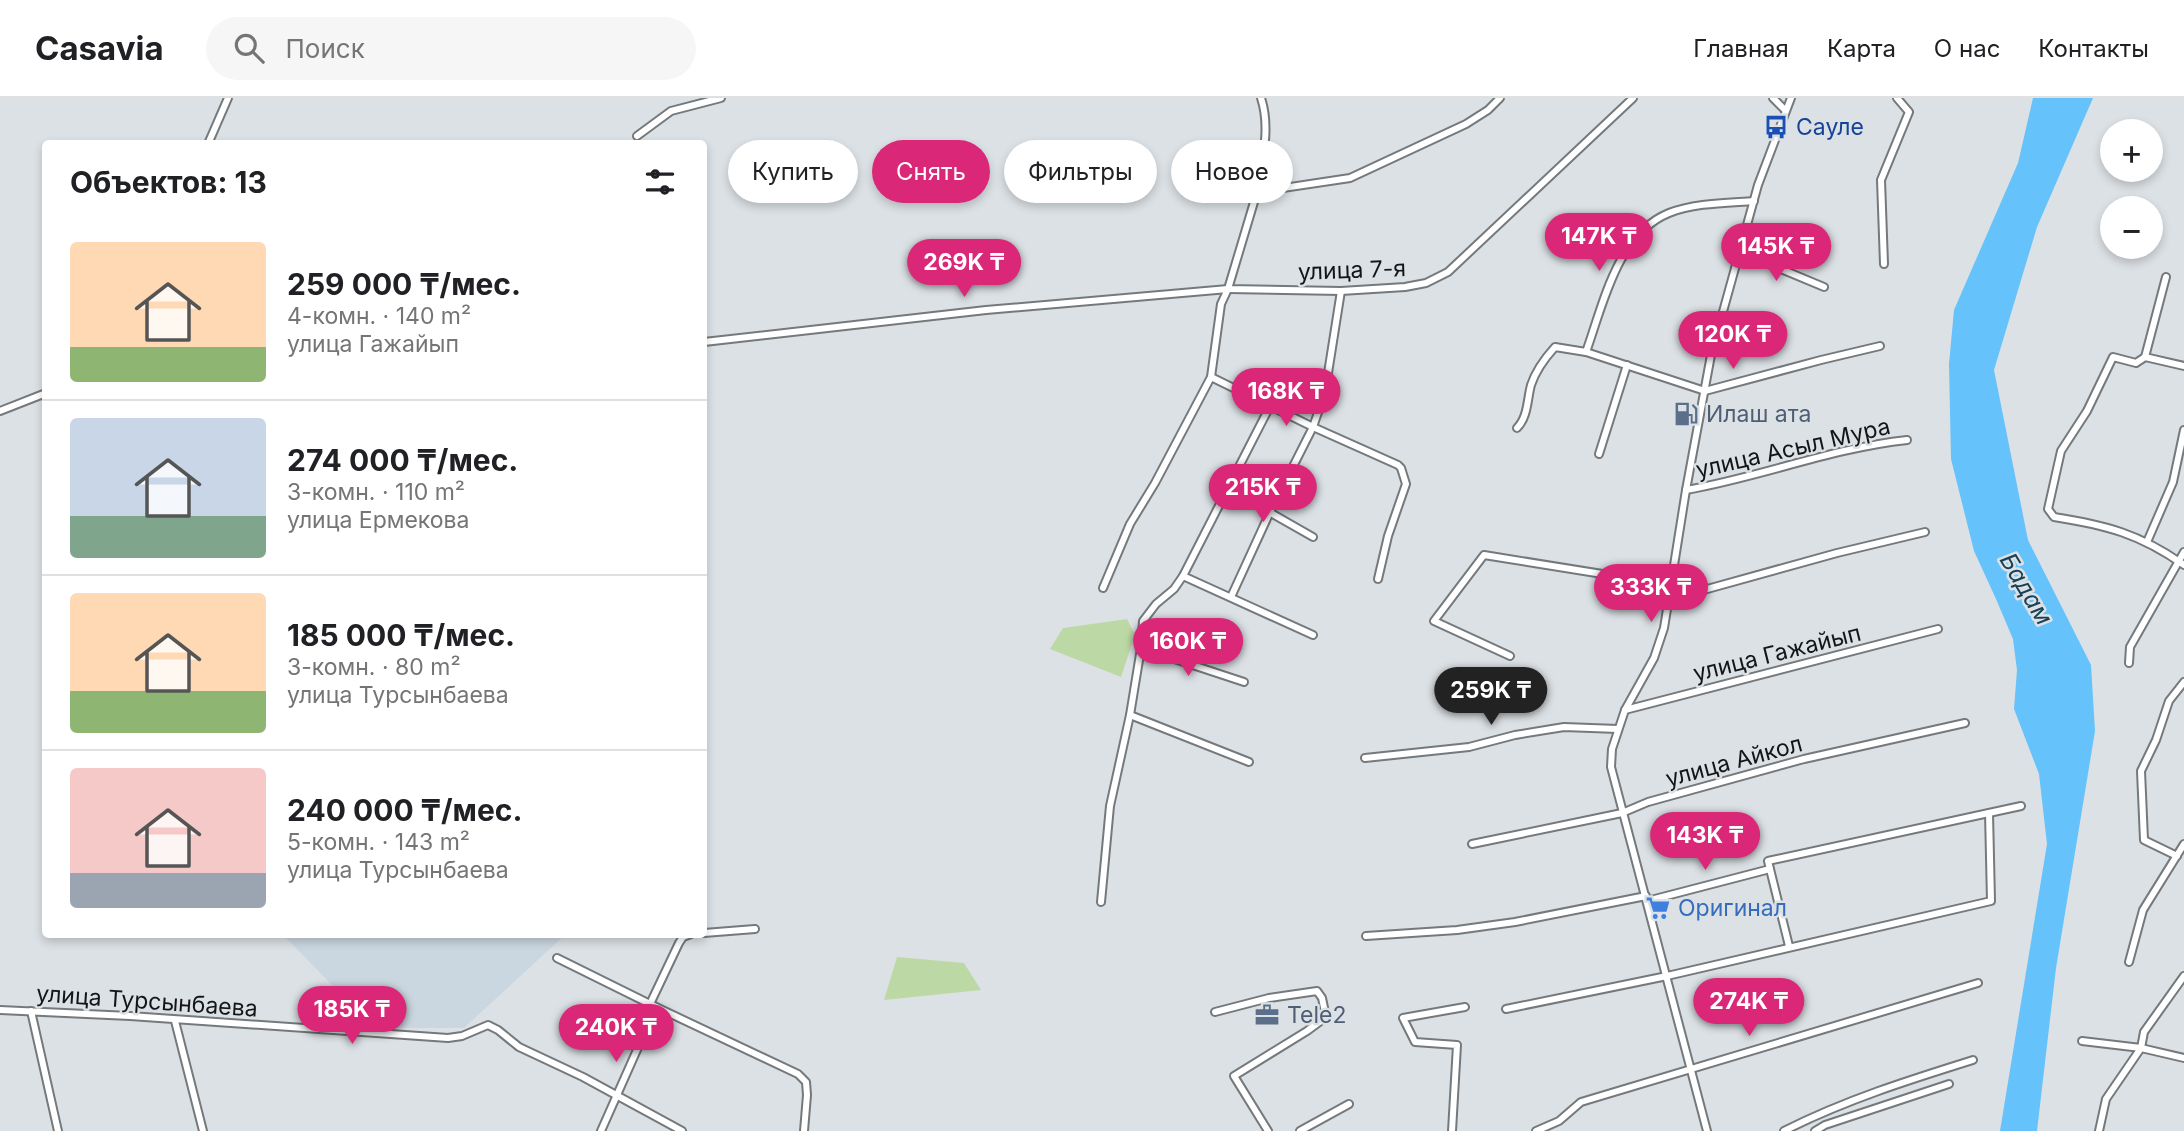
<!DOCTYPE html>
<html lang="ru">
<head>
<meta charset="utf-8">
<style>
	:root { --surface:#fff; --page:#f6f6f6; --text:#202124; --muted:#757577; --line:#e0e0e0; --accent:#db2777 }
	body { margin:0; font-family:Inter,sans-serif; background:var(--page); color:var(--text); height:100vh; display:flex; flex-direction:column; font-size:26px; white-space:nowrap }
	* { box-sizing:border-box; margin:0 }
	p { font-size:23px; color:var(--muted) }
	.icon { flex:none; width:38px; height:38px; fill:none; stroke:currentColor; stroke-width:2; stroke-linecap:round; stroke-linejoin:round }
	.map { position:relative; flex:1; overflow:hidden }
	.drawer { position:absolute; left:42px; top:42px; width:665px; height:798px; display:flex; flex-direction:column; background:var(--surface); border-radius:7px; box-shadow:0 4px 10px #0003 }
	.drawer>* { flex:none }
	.hud { position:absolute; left:728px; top:42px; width:665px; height:63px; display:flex; gap:14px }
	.controls { position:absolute; left:2100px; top:21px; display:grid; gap:14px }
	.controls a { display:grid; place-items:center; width:63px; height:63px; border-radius:50%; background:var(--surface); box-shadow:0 4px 10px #0003; font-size:35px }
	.price { position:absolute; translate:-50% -60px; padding:0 16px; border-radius:24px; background:var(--accent); color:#fff; font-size:23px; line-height:46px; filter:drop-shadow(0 2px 4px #0008) }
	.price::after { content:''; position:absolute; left:50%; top:42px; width:21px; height:16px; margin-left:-10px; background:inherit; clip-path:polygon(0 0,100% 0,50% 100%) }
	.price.active { background:#222; color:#fff }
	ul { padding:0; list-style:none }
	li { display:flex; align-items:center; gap:21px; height:175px; padding:0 28px }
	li+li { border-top:2px solid var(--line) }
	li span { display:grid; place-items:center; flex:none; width:196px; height:140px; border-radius:7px; color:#555 }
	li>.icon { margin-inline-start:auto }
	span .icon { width:84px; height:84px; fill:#fffc; stroke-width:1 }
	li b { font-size:30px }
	h2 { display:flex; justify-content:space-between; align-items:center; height:84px; padding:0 28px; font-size:30px }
	.pill { padding:0 24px; border-radius:32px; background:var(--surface); box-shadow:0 4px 10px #0003; font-size:24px; line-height:63px }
	.pill.active { background:var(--accent); color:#fff }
	header { display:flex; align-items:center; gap:42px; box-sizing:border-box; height:98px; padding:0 35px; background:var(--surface); border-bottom:2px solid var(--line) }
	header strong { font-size:33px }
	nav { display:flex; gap:38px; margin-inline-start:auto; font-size:24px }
	.search { width:490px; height:63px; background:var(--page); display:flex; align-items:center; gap:18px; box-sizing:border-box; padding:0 24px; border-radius:38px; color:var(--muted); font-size:26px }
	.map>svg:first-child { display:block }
	.built { fill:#cbd7e0 }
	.green { fill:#bcd9a5 }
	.water { fill:#65c2fa }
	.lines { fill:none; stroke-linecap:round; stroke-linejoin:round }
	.minor-casing { stroke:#74797c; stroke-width:10 }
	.minor { stroke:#fff; stroke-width:6 }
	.labels { text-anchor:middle; stroke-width:5; stroke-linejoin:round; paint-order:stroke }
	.transit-label { font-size:23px; fill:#164399; stroke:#dce1e5; text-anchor:start }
	.street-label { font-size:23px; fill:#131516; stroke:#dce1e5 }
	.service-label { font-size:23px; fill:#4e5e75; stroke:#dce1e5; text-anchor:start }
	.shop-label { font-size:23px; fill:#366cbe; stroke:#dce1e5; text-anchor:start }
	.water-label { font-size:24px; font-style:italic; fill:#173f55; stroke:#dce1e5 }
</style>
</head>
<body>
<header>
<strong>Casavia</strong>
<div class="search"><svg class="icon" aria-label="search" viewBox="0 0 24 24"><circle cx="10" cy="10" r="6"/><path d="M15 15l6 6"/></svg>Поиск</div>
<nav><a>Главная</a><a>Карта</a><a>О нас</a><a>Контакты</a></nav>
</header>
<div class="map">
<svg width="2184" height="1033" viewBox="0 0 2184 1033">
	<rect width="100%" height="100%" fill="#dce1e5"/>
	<polygon class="built" points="283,837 565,837 464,930 374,930"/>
	<g class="green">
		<polygon points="1127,521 1135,537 1121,579 1050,551 1063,530"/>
		<polygon points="897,859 964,865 981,892 884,902"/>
	</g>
	<polygon class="water" points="2033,0 2093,0 2037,129 1994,272 2028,442 2091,567 2095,633 2056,870 2037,1033 2000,1033 2047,746 2039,676 2014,611 2017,572 2013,541 1996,501 1974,453 1951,361 1949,266 1954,212 2018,65"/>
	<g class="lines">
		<g class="minor-casing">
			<g id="minor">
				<path d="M1261,0C1271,30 1262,63 1257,94L1350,80L1466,26L1488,12L1500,0"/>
				<polyline points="1773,0 1785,12"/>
				<polyline points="637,38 671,13 721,0"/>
				<polyline points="208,46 228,0"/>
				<polyline points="1257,94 1228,191 1341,193 1405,189 1426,185 1448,174 1633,0"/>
				<polyline points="1740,154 1824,189"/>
				<polyline points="1884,166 1881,82 1909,14 1897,0"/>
				<path d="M2166,179L2145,259L2136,265L2113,259L2087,313L2061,353L2048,411L2054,419C2106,427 2140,436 2184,467"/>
				<polyline points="1341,193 1325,294 1313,329 1398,367 1401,370 1406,386 1388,438 1378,481"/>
				<polyline points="704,244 986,212 1228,191 1221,206 1211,279 1155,385 1130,426 1103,490"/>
				<polyline points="1586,254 1705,293 1821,262 1880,248"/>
				<polyline points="2145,259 2184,268"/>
				<polyline points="1211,279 1313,329 1270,414 1231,499"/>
				<polyline points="0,313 46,295"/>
				<path d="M1517,330C1528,319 1527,302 1531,287C1536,272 1545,260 1555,249L1586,254C1603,207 1617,136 1669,115C1694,105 1726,105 1754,103"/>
				<polyline points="1599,356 1627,267"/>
				<polyline points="1227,390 1313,439"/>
				<path d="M1686,392C1761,379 1832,350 1907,342"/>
				<polyline points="2147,444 2173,384 2184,332"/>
				<polyline points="1183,478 1313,537"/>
				<polyline points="1669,499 1700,493 1837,455 1925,434"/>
				<polyline points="1141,550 1244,584"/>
				<polyline points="1510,558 1434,523 1484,457 1671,487"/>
				<polyline points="2129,565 2130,549 2184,454"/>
				<polyline points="1625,612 1938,531"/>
				<polyline points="1130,617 1249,664"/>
				<polyline points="1365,660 1469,649 1515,637 1564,629 1618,631"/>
				<polyline points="1472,746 1622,715 1648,704 1804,661 1965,625"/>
				<polyline points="2177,758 2144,742 2141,673 2156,642 2169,603 2184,584"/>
				<polyline points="1647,803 1770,771"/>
				<polyline points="1101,804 1110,708 1130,617 1141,550 1143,523 1156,506 1174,491 1183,478 1270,308"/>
				<polyline points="704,835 755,831"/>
				<polyline points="1366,838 1457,832 1515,824 1646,798"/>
				<polyline points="1789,848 1768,763 2021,708"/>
				<polyline points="557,860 656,909 798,976 806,984 807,997 804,1033"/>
				<polyline points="2129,864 2143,812 2184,746"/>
				<polyline points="650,906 679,845 683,839 691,836"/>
				<polyline points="1506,911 1667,878 1991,803 1989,715"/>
				<polyline points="0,912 130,918 448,940 462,938 488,927 498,932 519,949 583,979 682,1033"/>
				<polyline points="31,913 58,1033"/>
				<polyline points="1215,914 1269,900 1317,893 1322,900 1326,919 1307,933 1234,978 1268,1033"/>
				<polyline points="175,923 203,1033"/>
				<polyline points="2082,943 2141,950 2184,960"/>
				<polyline points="601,1033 656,909"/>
				<polyline points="1300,1033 1349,1006"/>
				<polyline points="1452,1033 1457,947 1415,944 1403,920 1465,909"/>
				<polyline points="1536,1033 1559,1023 1581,1004 1978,885"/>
				<polyline points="1707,1033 1611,669 1612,651 1625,612 1654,560 1664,530 1686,392 1711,257 1758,87 1791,0"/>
				<path d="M1784,1033C1845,1002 1909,982 1973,962"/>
				<polyline points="1815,1033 1825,1027 1949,986"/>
				<polyline points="2099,1033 2106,1001 2141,950 2144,934 2184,878"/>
			</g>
		</g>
		<use href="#minor" class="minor"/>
	</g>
	<defs>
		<g id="bus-bare" transform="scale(1.89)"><path d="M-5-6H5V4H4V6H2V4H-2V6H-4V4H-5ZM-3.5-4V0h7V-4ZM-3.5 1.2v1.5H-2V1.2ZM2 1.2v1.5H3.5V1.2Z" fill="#1a4fb4" stroke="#dce1e5" stroke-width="2.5" paint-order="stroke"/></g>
		<g id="fuel-bare" transform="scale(1.89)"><path d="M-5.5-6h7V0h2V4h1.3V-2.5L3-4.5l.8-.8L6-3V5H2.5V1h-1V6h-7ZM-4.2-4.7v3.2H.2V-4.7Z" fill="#5c6f8a" stroke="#dce1e5" stroke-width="2.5" paint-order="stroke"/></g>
		<g id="supermarket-bare" transform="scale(1.89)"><path d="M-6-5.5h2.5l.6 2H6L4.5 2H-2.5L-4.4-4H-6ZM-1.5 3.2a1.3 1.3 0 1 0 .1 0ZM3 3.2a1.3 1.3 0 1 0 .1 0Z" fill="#3f7fe0" stroke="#dce1e5" stroke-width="2.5" paint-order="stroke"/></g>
		<g id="office-bare" transform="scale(1.89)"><path d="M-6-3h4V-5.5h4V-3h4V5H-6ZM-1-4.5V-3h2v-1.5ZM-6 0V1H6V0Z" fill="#5c6f8a" stroke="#dce1e5" stroke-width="2.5" paint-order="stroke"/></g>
	</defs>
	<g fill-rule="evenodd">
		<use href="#bus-bare" x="1776" y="29"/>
		<use href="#fuel-bare" x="1686" y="316"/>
		<use href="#supermarket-bare" x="1658" y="810"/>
		<use href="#office-bare" x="1267" y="917"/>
	</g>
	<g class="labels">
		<g class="transit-label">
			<text x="1796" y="37">Сауле</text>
		</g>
		<g class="street-label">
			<text transform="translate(1352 172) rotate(-2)" y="8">улица 7-я</text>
			<text transform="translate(1793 350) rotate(-13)" y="8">улица Асыл Мура</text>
			<text transform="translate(1777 555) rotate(-14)" y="8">улица Гажайып</text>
			<text transform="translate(1734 663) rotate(-15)" y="8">улица Айкол</text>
			<text transform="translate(147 903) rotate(4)" y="8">улица Турсынбаева</text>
		</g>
		<g class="service-label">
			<text x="1706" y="324">Илаш ата</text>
			<text x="1287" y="925">Tele2</text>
		</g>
		<g class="shop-label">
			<text x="1678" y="818">Оригинал</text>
		</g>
		<g class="water-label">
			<text transform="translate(2026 491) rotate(59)" y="8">Бадам</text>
		</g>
	</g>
</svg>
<div class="controls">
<a>+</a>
<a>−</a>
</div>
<b class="price" style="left:1599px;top:175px">147K ₸</b>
<b class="price" style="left:1776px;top:185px">145K ₸</b>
<b class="price" style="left:964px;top:201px">269K ₸</b>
<b class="price" style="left:1733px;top:273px">120K ₸</b>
<b class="price" style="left:1286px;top:330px">168K ₸</b>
<b class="price" style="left:1263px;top:426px">215K ₸</b>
<b class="price" style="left:1651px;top:526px">333K ₸</b>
<b class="price" style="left:1188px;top:580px">160K ₸</b>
<b class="price active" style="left:1491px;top:629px">259K ₸</b>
<b class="price" style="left:1705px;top:774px">143K ₸</b>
<b class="price" style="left:1749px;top:940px">274K ₸</b>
<b class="price" style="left:352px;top:948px">185K ₸</b>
<b class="price" style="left:616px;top:966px">240K ₸</b>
<div class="hud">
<a class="pill">Купить</a>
<a class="pill active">Снять</a>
<a class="pill">Фильтры</a>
<a class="pill">Новое</a>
</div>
<section class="drawer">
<h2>Объектов: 13<svg class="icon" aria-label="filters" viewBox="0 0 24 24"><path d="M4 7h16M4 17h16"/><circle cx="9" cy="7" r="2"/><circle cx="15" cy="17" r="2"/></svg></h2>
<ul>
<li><span style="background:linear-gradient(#ffd9b3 75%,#8fb573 0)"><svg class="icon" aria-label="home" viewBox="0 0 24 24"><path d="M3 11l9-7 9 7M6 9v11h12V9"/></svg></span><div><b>259 000 ₸/мес.</b><p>4-комн. · 140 m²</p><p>улица Гажайып</p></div></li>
<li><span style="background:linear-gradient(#c9d6e8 70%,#7fa58c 0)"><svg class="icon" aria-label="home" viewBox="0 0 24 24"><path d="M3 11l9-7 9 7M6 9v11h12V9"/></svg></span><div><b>274 000 ₸/мес.</b><p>3-комн. · 110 m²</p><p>улица Ермекова</p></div></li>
<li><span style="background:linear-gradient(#ffd9b3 70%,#8fb573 0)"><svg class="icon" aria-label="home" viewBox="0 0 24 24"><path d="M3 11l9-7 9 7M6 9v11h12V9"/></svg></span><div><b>185 000 ₸/мес.</b><p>3-комн. · 80 m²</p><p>улица Турсынбаева</p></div></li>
<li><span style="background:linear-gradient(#f6c9c9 75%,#9aa5b1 0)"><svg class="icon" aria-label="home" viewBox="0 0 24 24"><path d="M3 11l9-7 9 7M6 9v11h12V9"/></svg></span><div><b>240 000 ₸/мес.</b><p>5-комн. · 143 m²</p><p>улица Турсынбаева</p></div></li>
</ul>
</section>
</div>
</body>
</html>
